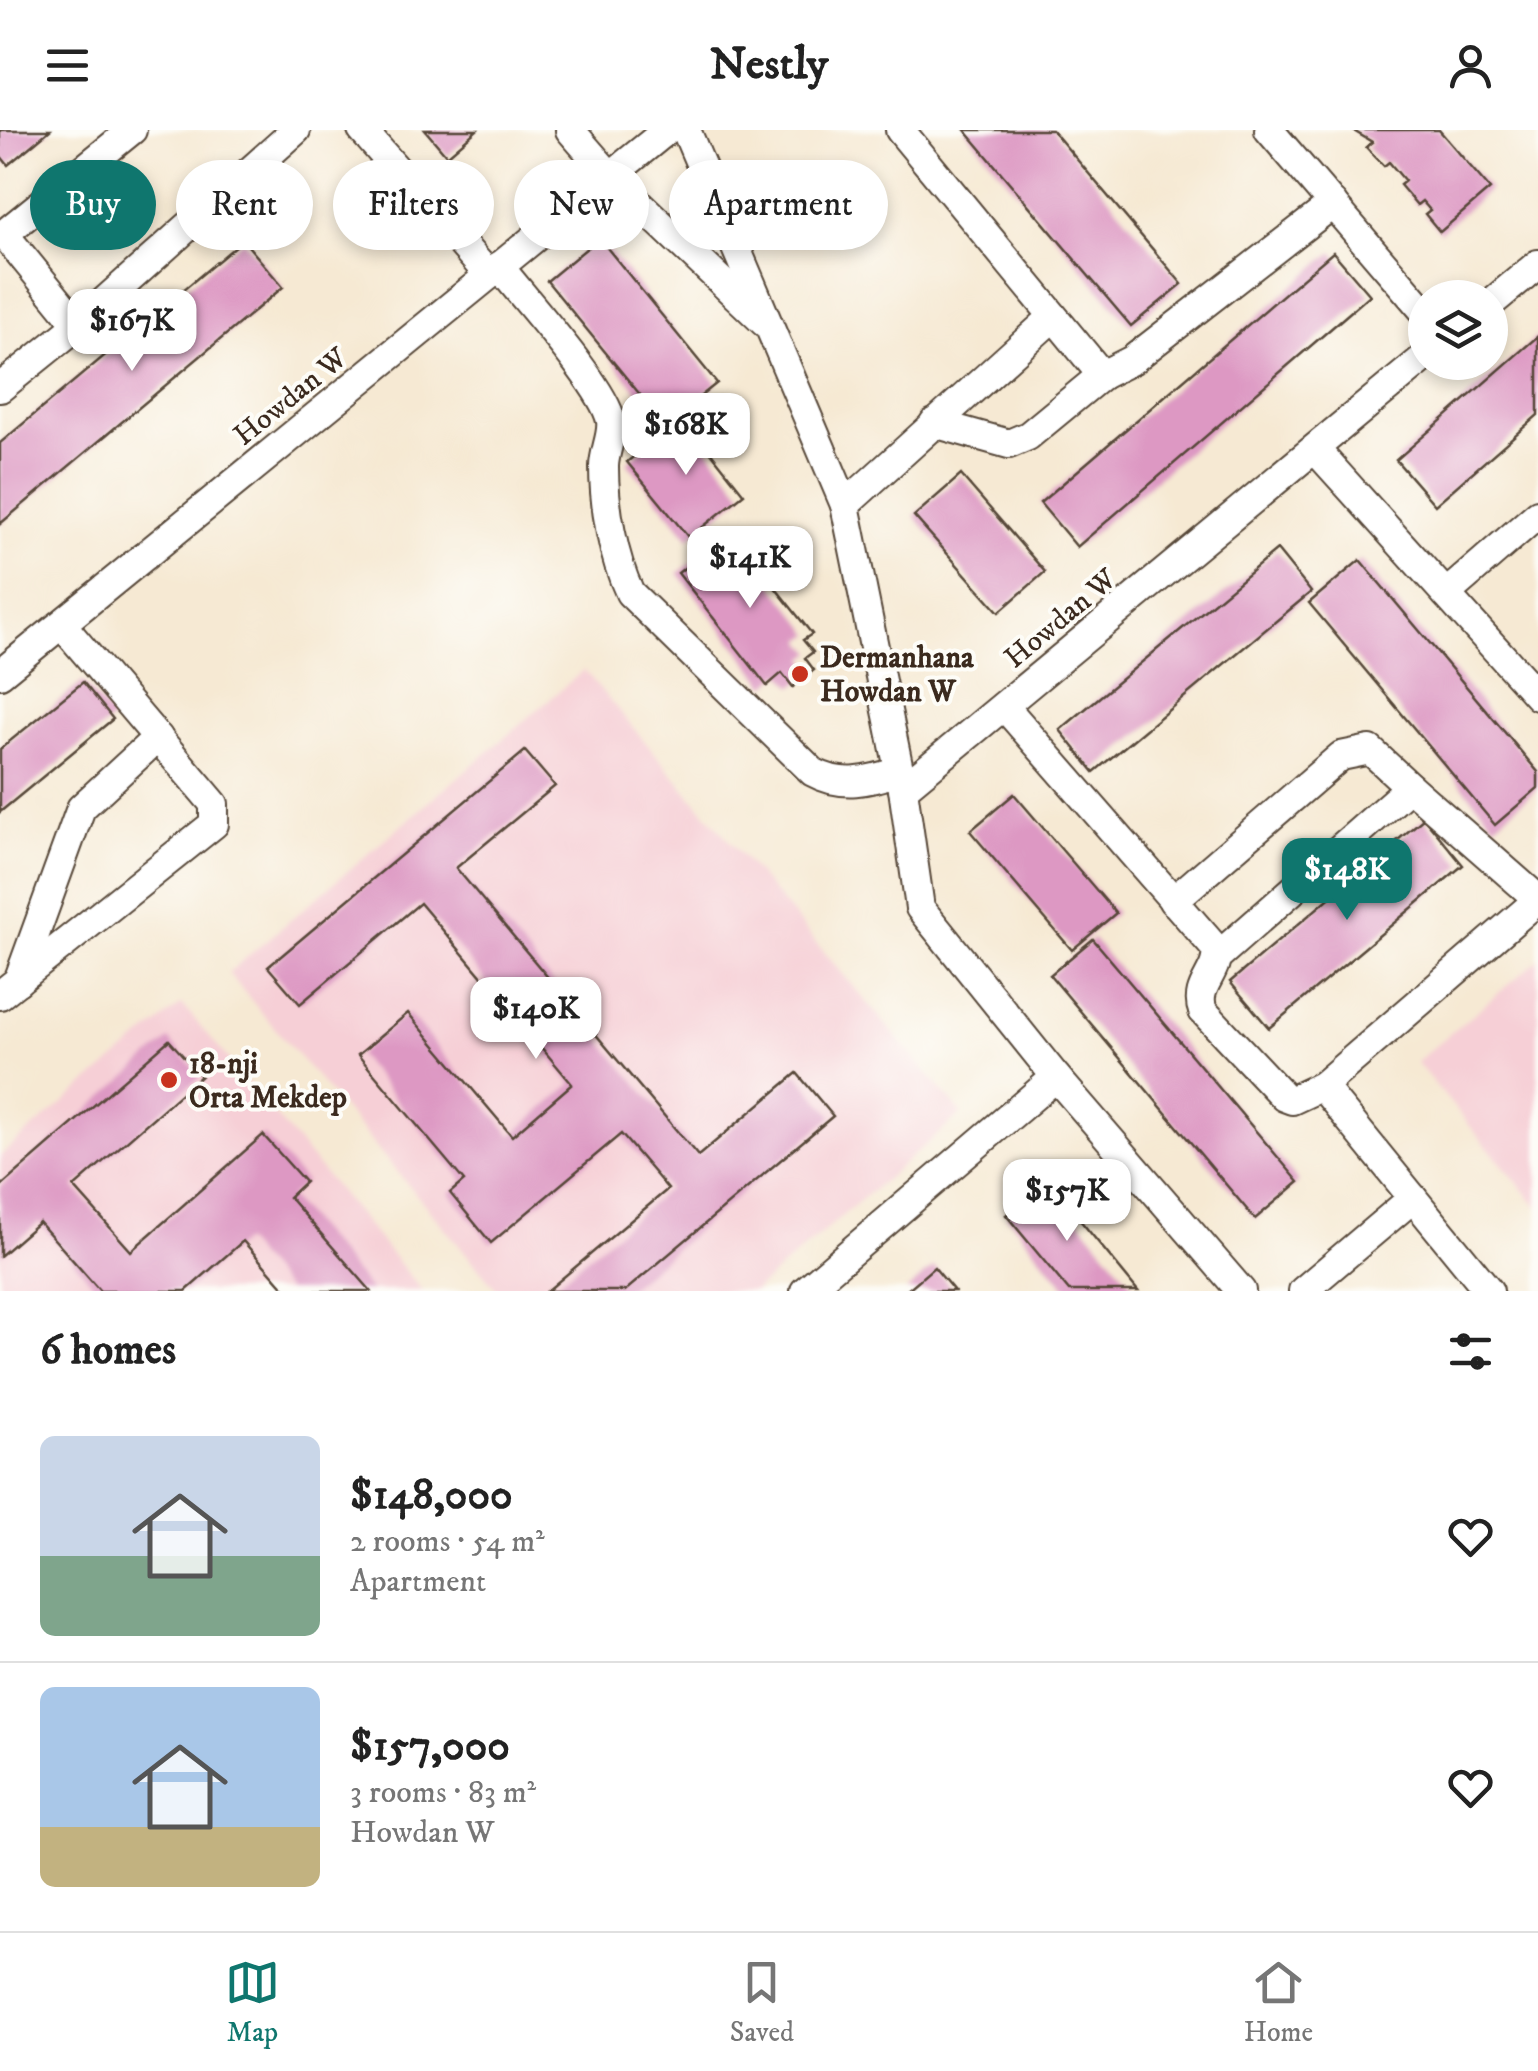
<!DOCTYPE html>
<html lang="en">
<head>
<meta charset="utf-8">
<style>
	:root { --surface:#fff; --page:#f6f6f6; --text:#222; --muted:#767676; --line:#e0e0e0; --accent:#0f766e }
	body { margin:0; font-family:"IM FELL DW Pica",serif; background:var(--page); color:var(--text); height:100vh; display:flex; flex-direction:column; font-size:38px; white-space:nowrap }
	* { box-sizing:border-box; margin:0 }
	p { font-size:32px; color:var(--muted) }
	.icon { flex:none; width:55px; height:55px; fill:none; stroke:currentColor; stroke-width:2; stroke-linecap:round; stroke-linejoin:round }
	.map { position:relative; height:1161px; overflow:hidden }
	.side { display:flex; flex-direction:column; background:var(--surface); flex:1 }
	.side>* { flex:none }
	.top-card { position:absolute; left:30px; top:30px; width:1000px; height:90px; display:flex; gap:20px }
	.buttons { position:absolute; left:1408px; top:150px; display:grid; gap:20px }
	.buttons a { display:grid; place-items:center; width:100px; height:100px; border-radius:50%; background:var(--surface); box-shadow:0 5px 15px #0003; font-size:50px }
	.price { position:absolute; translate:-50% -85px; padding:0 22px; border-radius:20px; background:#fff; color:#222; font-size:32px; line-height:65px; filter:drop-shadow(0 2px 5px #0008) }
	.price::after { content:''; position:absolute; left:50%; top:60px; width:30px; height:22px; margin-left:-15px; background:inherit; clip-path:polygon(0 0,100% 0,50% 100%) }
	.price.active { background:var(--accent); color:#fff }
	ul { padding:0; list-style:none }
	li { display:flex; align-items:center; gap:30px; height:250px; padding:0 40px }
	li+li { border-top:2px solid var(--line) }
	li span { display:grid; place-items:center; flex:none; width:280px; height:200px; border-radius:15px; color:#555 }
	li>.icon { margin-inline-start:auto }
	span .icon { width:120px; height:120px; fill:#fffc; stroke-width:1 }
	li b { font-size:42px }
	h2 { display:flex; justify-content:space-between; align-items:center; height:120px; padding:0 40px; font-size:42px }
	.pill { padding:0 35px; border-radius:45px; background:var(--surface); box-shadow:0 5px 15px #0003; font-size:35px; line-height:90px }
	.pill.active { background:var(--accent); color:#fff }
	header { display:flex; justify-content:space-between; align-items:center; height:130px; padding:0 40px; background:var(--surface); font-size:45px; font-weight:800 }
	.menu { display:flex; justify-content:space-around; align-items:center; height:140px; border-top:2px solid var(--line); background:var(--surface); font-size:28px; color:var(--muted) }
	.menu a { display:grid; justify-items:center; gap:5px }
	.menu .active { color:var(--accent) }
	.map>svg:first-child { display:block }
	.built { fill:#f6cfd6 }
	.building { fill:#dd98c3 }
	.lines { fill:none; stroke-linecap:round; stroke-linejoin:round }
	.minor-casing { stroke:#574739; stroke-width:32 }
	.minor { stroke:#fff; stroke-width:28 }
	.poi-dot { fill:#c8321e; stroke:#fdfcf7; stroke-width:4 }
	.labels { text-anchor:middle; stroke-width:8; stroke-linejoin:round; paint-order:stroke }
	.street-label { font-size:30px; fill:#3b2a1e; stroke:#fdfcf7 }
	.poi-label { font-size:30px; font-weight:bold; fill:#3b2a1e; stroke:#fdfcf7; text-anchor:start }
</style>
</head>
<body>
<header><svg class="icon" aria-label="menu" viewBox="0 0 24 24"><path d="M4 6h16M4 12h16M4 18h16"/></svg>Nestly<svg class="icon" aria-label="person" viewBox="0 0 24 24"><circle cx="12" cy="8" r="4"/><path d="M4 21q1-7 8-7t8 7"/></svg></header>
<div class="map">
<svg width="1538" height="1161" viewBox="0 0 1538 1161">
	<rect width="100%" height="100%" fill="#fdfcf7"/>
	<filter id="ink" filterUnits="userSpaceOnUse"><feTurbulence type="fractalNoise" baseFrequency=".01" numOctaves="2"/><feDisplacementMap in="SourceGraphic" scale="20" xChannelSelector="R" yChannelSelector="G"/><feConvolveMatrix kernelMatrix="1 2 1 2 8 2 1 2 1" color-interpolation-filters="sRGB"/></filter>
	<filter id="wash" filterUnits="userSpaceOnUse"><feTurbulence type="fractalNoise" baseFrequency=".0048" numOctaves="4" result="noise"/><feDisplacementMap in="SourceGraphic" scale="40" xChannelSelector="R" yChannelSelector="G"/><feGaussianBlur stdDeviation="2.25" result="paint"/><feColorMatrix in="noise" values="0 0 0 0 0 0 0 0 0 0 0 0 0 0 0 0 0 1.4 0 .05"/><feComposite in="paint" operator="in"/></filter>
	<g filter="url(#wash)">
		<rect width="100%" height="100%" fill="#f6e9d3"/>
		<g class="built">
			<polygon points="584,540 962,984 754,1161 498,1161 228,843"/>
			<polygon points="1538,830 1538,1077 1416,932"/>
			<polygon points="182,874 422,1161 0,1161 0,1026"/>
		</g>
		<g id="blocks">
			<g class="building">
				<polygon points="0,0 50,0 8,35 0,25"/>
				<polygon points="425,0 477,0 447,26"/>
				<polygon points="965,0 1052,0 1182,154 1131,196"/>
				<polygon points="1352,0 1439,0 1490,59 1440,102 1425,84 1430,80 1422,71 1417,75 1400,55 1405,51 1389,32 1384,36 1366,17 1372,12"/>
				<polygon points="599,108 717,253 665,295 547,151"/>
				<polygon points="243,110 283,157 0,394 0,313"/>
				<polygon points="1333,122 1370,165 1077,417 1040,373"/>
				<polygon points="1538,206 1538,285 1435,375 1396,330"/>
				<polygon points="683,287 744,364 689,408 627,332"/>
				<polygon points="961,345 1045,442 999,482 914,386"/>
				<polygon points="731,402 812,504 803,510 813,522 805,528 814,540 793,557 782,543 767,556 678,443"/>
				<polygon points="1277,420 1311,462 1094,642 1060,600"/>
				<polygon points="1360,430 1538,642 1538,658 1495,695 1309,473"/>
				<polygon points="83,552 113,589 0,682 0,619"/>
				<polygon points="525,621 555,656 456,738 698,1026 797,943 833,986 625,1161 547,1161 668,1059 621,1004 491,1113 450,1063 464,1051 358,925 408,883 512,1006 572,954 420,773 300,874 268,837"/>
				<polygon points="1014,664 1116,783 1072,820 970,701"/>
				<polygon points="1424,688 1463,735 1269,898 1230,852"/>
				<polygon points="1093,809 1299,1052 1255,1089 1050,845"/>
				<polygon points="169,910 201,946 74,1057 131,1121 263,1005 305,1052 289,1067 371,1161 287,1161 243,1111 186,1161 100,1161 39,1092 0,1126 0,1057"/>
				<polygon points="1048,1051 1138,1161 1069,1161 1006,1085"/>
				<polygon points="934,1137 954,1161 906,1161"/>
			</g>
		</g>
	</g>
	<g filter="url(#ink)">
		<use href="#blocks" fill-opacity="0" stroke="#574739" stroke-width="2.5"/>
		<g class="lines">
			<g class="minor-casing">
				<g id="minor">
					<polyline points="362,0 489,145"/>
					<polyline points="570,0 610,46 764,192"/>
					<polyline points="686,0 845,375 903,659 920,778 1056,947 1241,1161"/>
					<polyline points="900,0 1102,245 1132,230 1333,74"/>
					<polyline points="1269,0 1425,182"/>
					<path d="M499,136C524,169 604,256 611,291C613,305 604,322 604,337C604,377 613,427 630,463L813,642C842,658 869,651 899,641"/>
					<polyline points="1490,174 1538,134"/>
					<polyline points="78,195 296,0"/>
					<polyline points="0,258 78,195 4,104 132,0"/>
					<polyline points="934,293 1009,314 1028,306 1102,245"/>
					<polyline points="1315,319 1538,566"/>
					<polyline points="845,375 1053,187"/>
					<polyline points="1446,464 1538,384"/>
					<polyline points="0,544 667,0"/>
					<path d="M1004,576L1216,819C1220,843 1193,856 1203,881L1284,967L1292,970L1322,956"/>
					<polyline points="903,659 1425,227"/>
					<polyline points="1173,771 1341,626 1370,620 1410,657"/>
					<polyline points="1218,826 1410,657 1538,769"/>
					<polyline points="18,851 81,678 158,607"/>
					<polyline points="0,865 214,694 214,674 63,496"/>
					<polyline points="1413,1068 1489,1161"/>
					<polyline points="805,1161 1056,947"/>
					<polyline points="1303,1161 1413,1068 1322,956 1538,770"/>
				</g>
			</g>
			<use href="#minor" class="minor"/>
		</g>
	</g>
	<g class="poi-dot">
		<circle cx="800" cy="544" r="10"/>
		<circle cx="169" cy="950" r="10"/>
	</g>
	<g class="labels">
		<g class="street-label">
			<text transform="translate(290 266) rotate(-39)" y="10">Howdan W</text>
			<text transform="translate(1060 488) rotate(-40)" y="10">Howdan W</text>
		</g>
		<g class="poi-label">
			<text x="820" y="537">Dermanhana<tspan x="820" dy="34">Howdan W</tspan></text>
			<text x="189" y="943">18-nji<tspan x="189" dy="34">Orta Mekdep</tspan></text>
		</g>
	</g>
</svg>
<div class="buttons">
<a><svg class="icon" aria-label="layers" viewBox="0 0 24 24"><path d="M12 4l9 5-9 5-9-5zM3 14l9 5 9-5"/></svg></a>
</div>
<b class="price" style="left:132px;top:244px">$167K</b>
<b class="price" style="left:686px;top:348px">$168K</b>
<b class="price" style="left:750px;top:481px">$141K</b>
<b class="price active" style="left:1347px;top:793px">$148K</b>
<b class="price" style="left:536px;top:932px">$140K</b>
<b class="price" style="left:1067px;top:1114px">$157K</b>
<div class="top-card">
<a class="pill active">Buy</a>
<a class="pill">Rent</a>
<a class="pill">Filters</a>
<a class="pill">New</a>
<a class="pill">Apartment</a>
</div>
</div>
<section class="side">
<h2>6 homes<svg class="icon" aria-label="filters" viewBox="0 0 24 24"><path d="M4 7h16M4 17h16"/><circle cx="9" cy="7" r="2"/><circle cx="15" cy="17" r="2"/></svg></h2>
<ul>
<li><span style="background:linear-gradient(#c9d6e8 60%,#7fa58c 0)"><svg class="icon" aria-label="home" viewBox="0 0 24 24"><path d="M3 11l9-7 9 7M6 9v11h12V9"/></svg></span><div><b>$148,000</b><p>2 rooms · 54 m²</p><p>Apartment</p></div><svg class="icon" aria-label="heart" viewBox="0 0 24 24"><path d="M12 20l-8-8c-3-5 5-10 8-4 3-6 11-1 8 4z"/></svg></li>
<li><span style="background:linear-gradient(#a9c7e8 70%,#c2b280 0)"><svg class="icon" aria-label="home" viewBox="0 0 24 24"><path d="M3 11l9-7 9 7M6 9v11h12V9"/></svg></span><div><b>$157,000</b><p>3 rooms · 83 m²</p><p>Howdan W</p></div><svg class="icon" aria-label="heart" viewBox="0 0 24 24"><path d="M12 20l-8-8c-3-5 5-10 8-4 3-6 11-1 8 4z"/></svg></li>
</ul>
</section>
<nav class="menu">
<a class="active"><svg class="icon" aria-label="map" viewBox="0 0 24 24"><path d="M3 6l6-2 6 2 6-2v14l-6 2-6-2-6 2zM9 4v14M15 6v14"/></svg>Map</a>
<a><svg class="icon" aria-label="saved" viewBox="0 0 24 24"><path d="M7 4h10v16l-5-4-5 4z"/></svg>Saved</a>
<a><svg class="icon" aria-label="home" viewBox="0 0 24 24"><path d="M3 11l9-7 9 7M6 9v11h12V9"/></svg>Home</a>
</nav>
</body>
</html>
